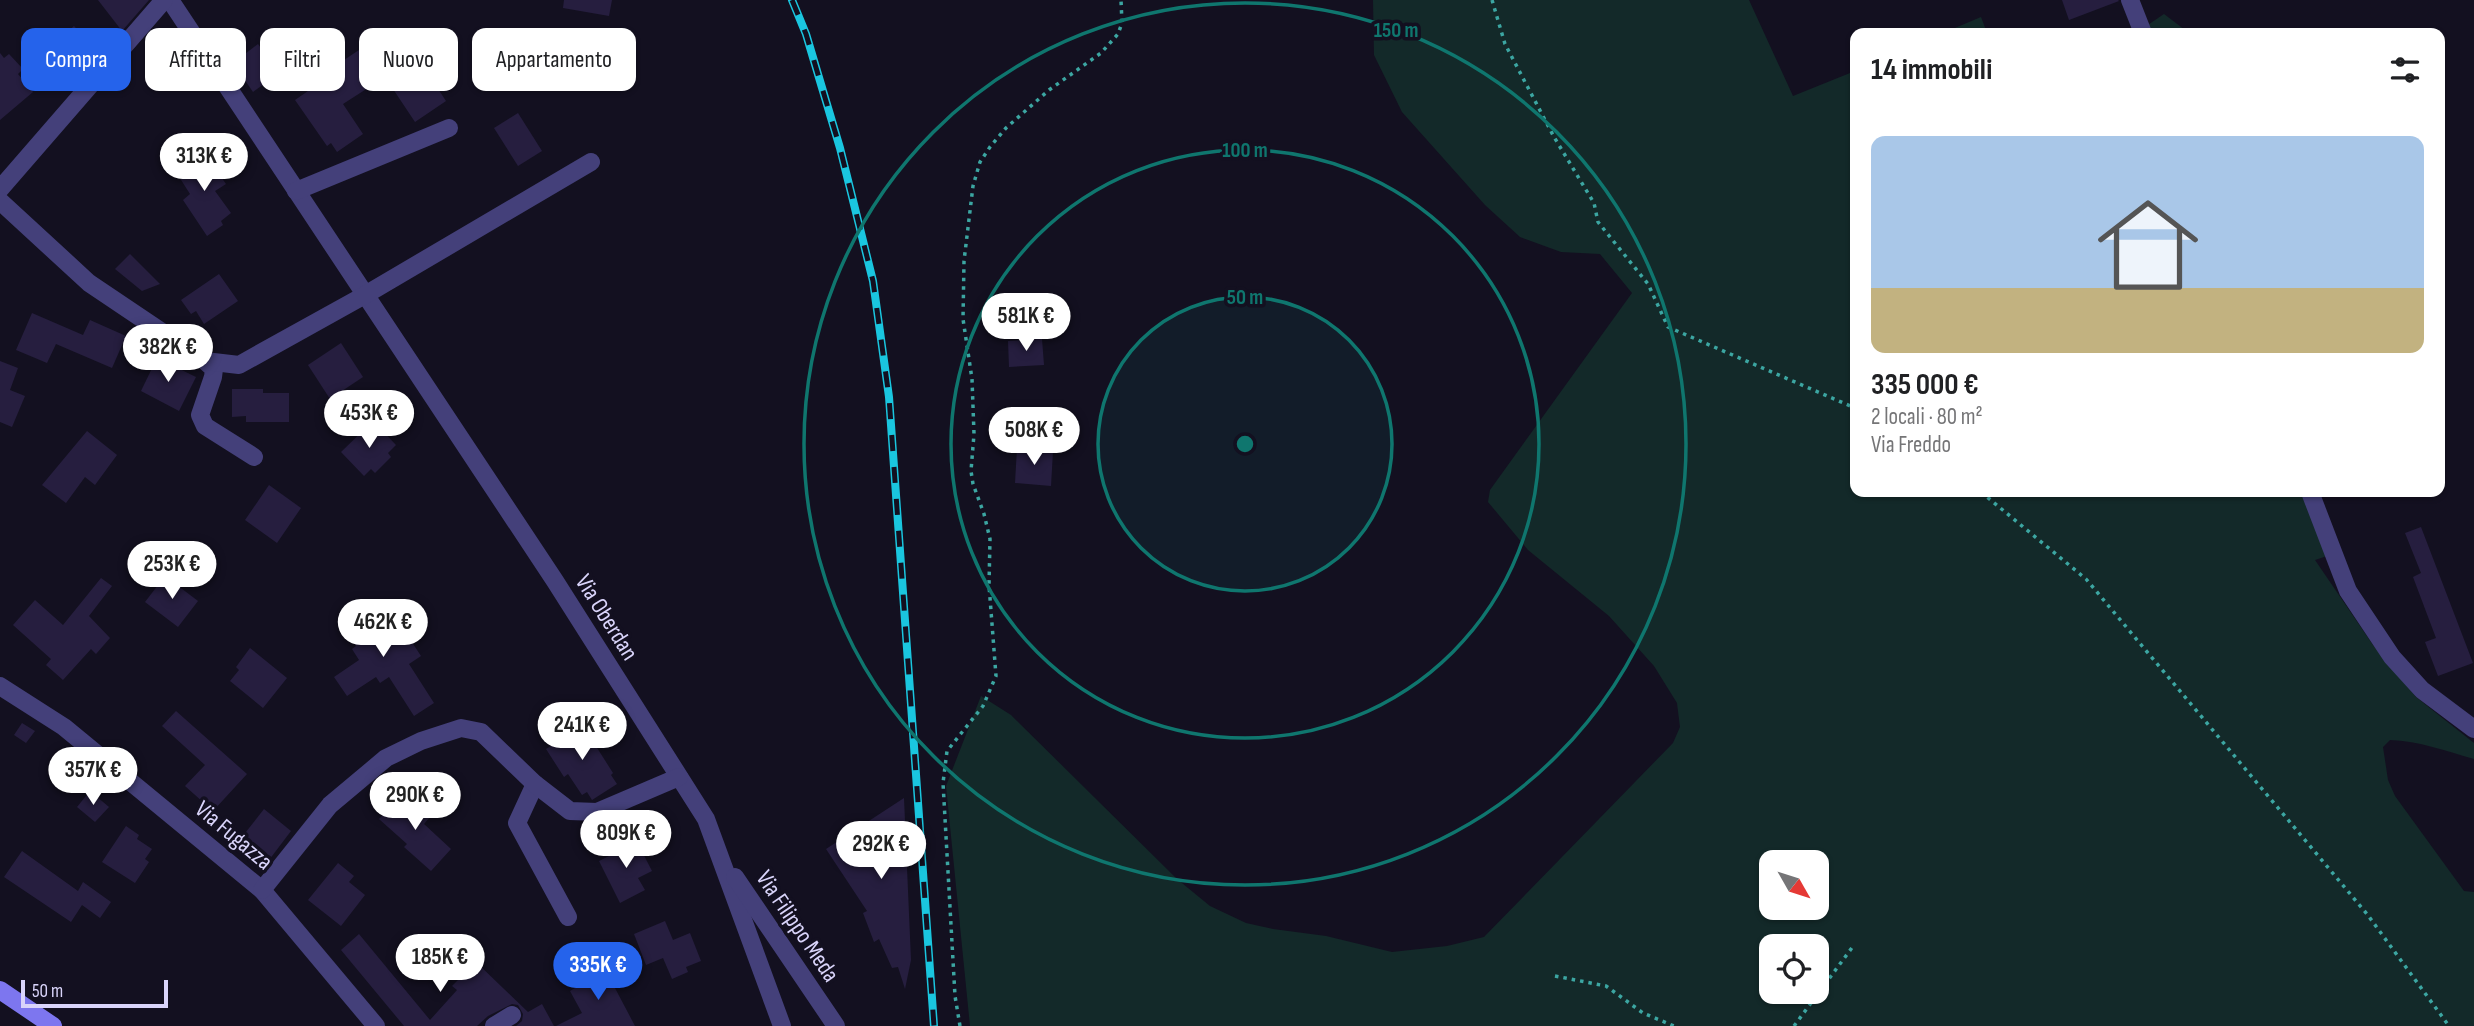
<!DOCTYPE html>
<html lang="it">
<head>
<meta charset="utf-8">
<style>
	:root { --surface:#fff; --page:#f2f2f2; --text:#202124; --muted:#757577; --line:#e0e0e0; --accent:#2563eb }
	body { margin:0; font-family:"Sofia Sans Condensed",sans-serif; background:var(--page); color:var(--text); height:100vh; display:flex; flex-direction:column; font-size:26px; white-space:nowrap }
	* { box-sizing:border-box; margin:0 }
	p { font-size:23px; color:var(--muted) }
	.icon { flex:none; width:38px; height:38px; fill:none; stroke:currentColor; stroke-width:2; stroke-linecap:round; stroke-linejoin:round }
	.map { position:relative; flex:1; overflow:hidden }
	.panel { position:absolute; left:1850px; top:28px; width:595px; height:469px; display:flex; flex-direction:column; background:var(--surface); border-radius:14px; box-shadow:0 2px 5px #0004 }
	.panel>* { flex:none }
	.top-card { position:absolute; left:21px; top:28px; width:665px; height:63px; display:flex; gap:14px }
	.needle { width:46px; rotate:129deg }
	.tools { position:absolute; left:1759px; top:850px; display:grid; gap:14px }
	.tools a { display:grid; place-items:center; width:70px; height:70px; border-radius:14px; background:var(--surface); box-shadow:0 2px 5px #0004; font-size:35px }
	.scale { position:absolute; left:21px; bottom:18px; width:147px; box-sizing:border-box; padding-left:7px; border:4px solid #d9d4fa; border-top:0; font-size:19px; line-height:24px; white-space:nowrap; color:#d9d4fa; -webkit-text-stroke:5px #131020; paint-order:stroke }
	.price { position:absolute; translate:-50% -60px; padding:0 16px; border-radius:24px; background:#fff; color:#222; font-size:23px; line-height:46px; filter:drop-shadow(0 2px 4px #0008) }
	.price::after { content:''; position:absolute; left:50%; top:42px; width:21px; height:16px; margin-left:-10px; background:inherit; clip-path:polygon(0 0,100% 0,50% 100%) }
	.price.active { background:var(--accent); color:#fff }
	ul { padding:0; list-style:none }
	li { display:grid; align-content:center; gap:14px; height:371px; padding:0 21px }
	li+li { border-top:2px solid var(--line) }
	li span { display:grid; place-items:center; height:217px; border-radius:14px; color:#555 }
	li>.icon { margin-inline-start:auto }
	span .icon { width:126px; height:126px; fill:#fffc; stroke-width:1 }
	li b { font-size:30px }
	h2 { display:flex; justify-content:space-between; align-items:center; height:84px; padding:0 21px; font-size:30px }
	.tag { padding:0 24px; border-radius:14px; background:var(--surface); box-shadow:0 2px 5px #0004; font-size:24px; line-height:63px }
	.tag.active { background:var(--accent); color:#fff }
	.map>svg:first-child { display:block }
	.green { fill:#132929; fill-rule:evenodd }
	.building { fill:#261e3f }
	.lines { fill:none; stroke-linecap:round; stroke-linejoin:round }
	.path { stroke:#3ca6a2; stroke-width:3.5; stroke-dasharray:3.5 5; stroke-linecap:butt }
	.minor { stroke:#44407a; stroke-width:18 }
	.tertiary { stroke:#44407a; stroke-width:18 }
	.secondary { stroke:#7d76ef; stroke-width:18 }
	.rail-casing { stroke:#1ac6df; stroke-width:8 }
	.rail { stroke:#131020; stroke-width:5; stroke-dasharray:16; stroke-linecap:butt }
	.ring { fill:none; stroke:#0f766e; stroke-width:3.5 }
	.labels { text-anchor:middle; stroke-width:7; stroke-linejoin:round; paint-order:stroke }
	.street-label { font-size:24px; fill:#d9d4fa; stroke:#131020 }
	.centre { fill:#0f766e; stroke:#131020; stroke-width:3.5 }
	.ring-label { font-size:21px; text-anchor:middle; font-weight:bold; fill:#0f766e; stroke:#131020; stroke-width:7; stroke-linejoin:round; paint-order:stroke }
</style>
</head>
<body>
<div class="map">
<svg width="2474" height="1026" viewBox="0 0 2474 1026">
	<rect width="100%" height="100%" fill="#131020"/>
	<g class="green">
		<path d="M1373,0H1749L1793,96L1855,71V492H2304L2330,555L2315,560L2373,645L2416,697L2474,743V759C2446,751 2419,741 2390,740L2383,747L2388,780L2395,796L2464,891L2474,892V1026H970L946,786L981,696L1011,715L1177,879L1210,906L1246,923L1273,929L1326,936L1392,952L1447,946L1484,937L1673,743L1680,727L1677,703L1654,666L1609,616L1528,550L1488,502L1490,490L1632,293L1600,254L1561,252L1520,237L1485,205L1402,112L1374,55ZM1771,863H1816V908H1771ZM1771,947H1816V992H1771Z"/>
		<polygon points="2164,14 2189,33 2136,33"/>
		<polygon points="1981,17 1987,33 1943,33"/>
	</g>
	<g class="building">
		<polygon points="98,0 149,0 122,31"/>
		<polygon points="564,0 612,0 609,16 563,8"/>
		<polygon points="2062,0 2118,0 2119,1 2069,20"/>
		<polygon points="74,26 101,56 79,77 51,46"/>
		<polygon points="386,32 403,58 413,51 446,101 415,122 385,77 343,104 363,134 337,152 331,143 327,146 295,100 308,91 286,58 313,40 332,68"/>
		<polygon points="258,44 279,73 253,92 233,63"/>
		<polygon points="0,53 4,58 9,54 23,69 18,74 33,92 0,120"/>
		<polygon points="518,113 542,151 518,166 494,128"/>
		<polygon points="204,152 226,184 215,191 231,213 221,221 223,225 207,236 183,200 190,194 176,172"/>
		<polygon points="130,254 160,284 142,291 115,269"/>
		<polygon points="219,274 238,301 204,324 196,311 191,314 181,300"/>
		<polygon points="32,313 83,335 90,320 126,336 112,368 56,344 47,363 16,350"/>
		<polygon points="1042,339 1044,365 1009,367 1008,341"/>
		<polygon points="341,343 363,377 330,399 308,365"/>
		<polygon points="157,358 196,377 179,411 141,391"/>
		<polygon points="0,361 18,368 10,390 25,396 12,427 0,422"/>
		<polygon points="232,389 263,389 263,393 289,393 289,422 246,422 246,416 232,417"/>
		<polygon points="373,421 396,445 388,453 391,457 375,473 371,469 364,476 341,452"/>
		<polygon points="87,431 117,455 95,485 85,477 66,503 42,485"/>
		<polygon points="1017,448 1053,451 1051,486 1015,483"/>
		<polygon points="269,485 301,508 277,543 245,520"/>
		<polygon points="2421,527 2473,663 2438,676 2425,642 2436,638 2413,577 2421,573 2405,533"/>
		<polygon points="165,576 198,601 178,627 145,602"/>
		<polygon points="101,578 112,586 89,616 110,638 96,654 91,649 63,680 46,665 51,659 13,625 35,600 63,625"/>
		<polygon points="360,607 372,624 392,612 421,656 409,664 434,703 414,716 389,677 380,683 376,677 347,696 334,677 359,660 352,649 356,646 339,620"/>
		<polygon points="250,648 287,678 263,708 230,681 239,670 236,667"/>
		<polygon points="176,711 247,774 213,811 185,786 205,765 162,726"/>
		<polygon points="580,721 613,773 611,775 617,784 592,800 587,792 582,795 568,774 564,777 546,749 559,741 557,737"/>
		<polygon points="22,723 35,731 26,743 14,735"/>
		<polygon points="90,791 109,807 95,822 77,807"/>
		<polygon points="406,795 430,817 424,824 451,849 431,871 404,847 407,844 379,819 394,802 397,804"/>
		<polygon points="904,798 911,960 905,989 898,967 892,968 879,939 874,942 863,913 867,911 826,849"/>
		<polygon points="264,809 291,831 266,864 238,842"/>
		<polygon points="126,826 139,835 137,839 152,849 145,859 149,862 135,883 102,862"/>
		<polygon points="635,838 652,871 638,878 645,890 620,903 599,861 613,854 611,850"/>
		<polygon points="22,851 78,891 83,882 111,902 100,918 82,905 71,922 4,877"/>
		<polygon points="338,863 354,876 349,882 365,895 341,926 308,900"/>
		<polygon points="665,921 673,940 690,933 701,961 686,967 688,972 672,979 663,958 646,965 634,934"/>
		<polygon points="359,934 430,1020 457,990 452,986 476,962 528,1012 542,1004 554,1026 516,1026 522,1021 523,1014 518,1005 512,1004 488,1016 477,1026 404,1026 341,950"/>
		<polygon points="597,969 600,975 606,971 635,1026 556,1026 582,1013 570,991 575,988 571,980 587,970 589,974"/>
	</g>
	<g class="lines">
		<g class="path">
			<polyline points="1492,0 1505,44 1554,137 1594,203 1598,222 1648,284 1668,327 1855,408"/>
			<polyline points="1981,492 2086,579 2367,914 2449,1026"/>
			<polyline points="1555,976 1606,986 1643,1013 1674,1026"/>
			<polyline points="960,1026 955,996 943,783 947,751 983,706 996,676 989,585 990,539 984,514 973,484 971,471 974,434 972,379 963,319 964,261 973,186 980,162 990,147 1006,128 1049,90 1101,53 1118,34 1122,23 1121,0"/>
			<polyline points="1794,1026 1854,945"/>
		</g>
		<g class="minor">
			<polyline points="170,0 555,581 706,819 782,1026"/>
			<polyline points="0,189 164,0"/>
			<polyline points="296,191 449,128"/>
			<polyline points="0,201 89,283 205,361 214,369 213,377 200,415 205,426 254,457"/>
			<polyline points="205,361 239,365 365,295 591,162"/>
			<polyline points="0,686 64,727 262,890 376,1026"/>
			<polyline points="535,784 517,823 568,917"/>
			<polyline points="735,877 836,1026"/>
			<polyline points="262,890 330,805 386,758 421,741 461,728 481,732 535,784 570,811 597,812 679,777"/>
			<polyline points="494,1026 512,1015"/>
		</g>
		<g class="tertiary">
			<polyline points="2130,0 2143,33"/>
			<polyline points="2310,492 2348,591 2392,657 2422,690 2474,729"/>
		</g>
		<polyline class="secondary" points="0,990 53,1026"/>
		<g class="rail-casing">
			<polyline id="rail" points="792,0 806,34 840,148 873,281 889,397 934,1026"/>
		</g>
		<use href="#rail" class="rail"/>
	</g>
	<circle cx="1245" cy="444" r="147" fill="#0f766e" fill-opacity=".12"/>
	<g class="ring">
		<circle cx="1245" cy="444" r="147"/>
		<circle cx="1245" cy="444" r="294"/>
		<circle cx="1245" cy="444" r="441"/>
	</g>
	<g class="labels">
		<g class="street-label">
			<text transform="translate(607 617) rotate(58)" y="8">Via Oberdan</text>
			<text transform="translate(234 835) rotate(40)" y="8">Via Fugazza</text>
			<text transform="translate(798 926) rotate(56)" y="8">Via Filippo Meda</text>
		</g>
	</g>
	<circle cx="1245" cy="444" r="10" class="centre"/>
	<g class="ring-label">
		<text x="1396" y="37">150 m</text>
		<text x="1245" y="157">100 m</text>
		<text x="1245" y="304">50 m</text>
	</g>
</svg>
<div class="tools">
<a><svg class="needle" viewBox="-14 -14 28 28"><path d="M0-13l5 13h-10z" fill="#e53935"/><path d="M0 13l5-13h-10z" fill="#757577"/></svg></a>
<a><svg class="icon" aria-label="locate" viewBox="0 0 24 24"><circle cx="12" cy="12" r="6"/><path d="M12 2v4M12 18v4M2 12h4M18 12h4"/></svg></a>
</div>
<div class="scale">50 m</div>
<b class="price" style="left:204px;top:193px">313K €</b>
<b class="price" style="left:1026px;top:353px">581K €</b>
<b class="price" style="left:168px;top:384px">382K €</b>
<b class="price" style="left:369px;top:450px">453K €</b>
<b class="price" style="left:1034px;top:467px">508K €</b>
<b class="price" style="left:172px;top:601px">253K €</b>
<b class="price" style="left:383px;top:659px">462K €</b>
<b class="price" style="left:582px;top:762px">241K €</b>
<b class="price" style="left:93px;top:807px">357K €</b>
<b class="price" style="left:415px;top:832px">290K €</b>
<b class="price" style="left:626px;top:870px">809K €</b>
<b class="price" style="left:881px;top:881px">292K €</b>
<b class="price" style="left:440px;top:994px">185K €</b>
<b class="price active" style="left:598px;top:1002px">335K €</b>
<div class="top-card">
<a class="tag active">Compra</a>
<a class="tag">Affitta</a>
<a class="tag">Filtri</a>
<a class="tag">Nuovo</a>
<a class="tag">Appartamento</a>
</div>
<section class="panel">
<h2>14 immobili<svg class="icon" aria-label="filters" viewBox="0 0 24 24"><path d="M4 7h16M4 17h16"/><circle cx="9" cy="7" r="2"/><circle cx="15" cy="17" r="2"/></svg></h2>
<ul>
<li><span style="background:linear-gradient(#a9c7e8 70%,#c2b280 0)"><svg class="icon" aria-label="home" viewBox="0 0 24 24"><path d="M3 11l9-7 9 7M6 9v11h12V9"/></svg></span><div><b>335 000 €</b><p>2 locali · 80 m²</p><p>Via Freddo</p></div></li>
</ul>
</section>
</div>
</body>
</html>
